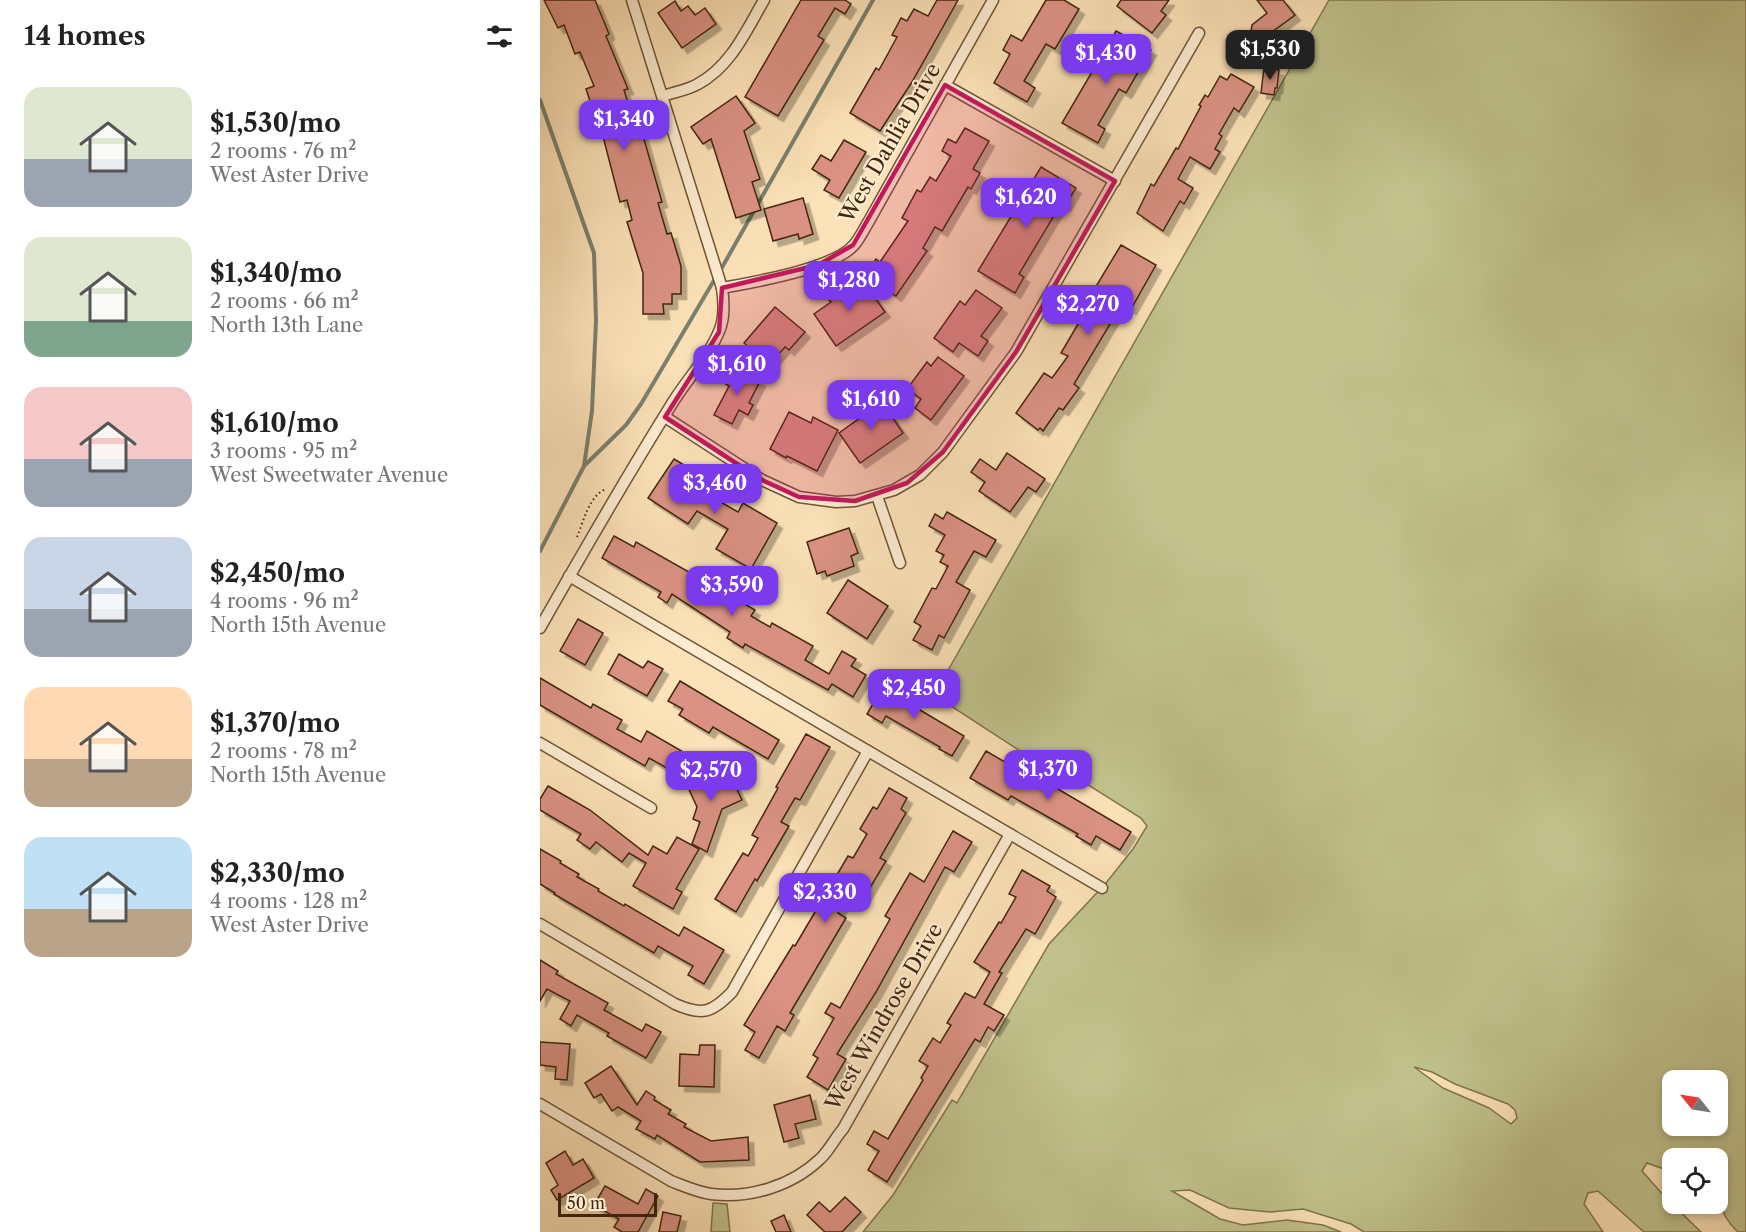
<!DOCTYPE html>
<html lang="en">
<head>
<meta charset="utf-8">
<style>
	:root { --surface:#fff; --page:#f2f2f2; --text:#222; --muted:#767676; --accent:#7c3aed }
	body { margin:0; font-family:"Libre Caslon Text",serif; background:var(--page); color:var(--text); height:100vh; display:flex; flex-direction:column; font-size:22px; white-space:nowrap }
	* { box-sizing:border-box; margin:0 }
	p { font-size:20px; color:var(--muted) }
	.icon { flex:none; width:33px; height:33px; fill:none; stroke:currentColor; stroke-width:2; stroke-linecap:round; stroke-linejoin:round }
	.map { position:relative; flex:1; overflow:hidden }
	.details { display:flex; flex-direction:column; background:var(--surface); width:540px }
	.details>* { flex:none }
	.needle { width:39px; rotate:300deg }
	.fabs { position:absolute; left:1122px; top:1070px; display:grid; gap:12px }
	.fabs a { display:grid; place-items:center; width:66px; height:66px; border-radius:12px; background:var(--surface); box-shadow:0 3px 9px #0003; font-size:30px }
	.scale { position:absolute; left:18px; bottom:15px; width:99px; box-sizing:border-box; padding-left:6px; border:3px solid #42270c; border-top:0; font-size:16px; line-height:21px; white-space:nowrap; color:#42270c; -webkit-text-stroke:4px #fdecd1; paint-order:stroke }
	.price { position:absolute; translate:-50% -51px; padding:0 14px; border-radius:12px; background:var(--accent); color:#fff; font-size:20px; line-height:39px; filter:drop-shadow(0 2px 3px #0008) }
	.price::after { content:''; position:absolute; left:50%; top:36px; width:18px; height:14px; margin-left:-9px; background:inherit; clip-path:polygon(0 0,100% 0,50% 100%) }
	.price.current { background:#222; color:#fff }
	ul { padding:0; list-style:none }
	li { display:flex; align-items:center; gap:18px; height:150px; padding:0 24px }
	li span { display:grid; place-items:center; flex:none; width:168px; height:120px; border-radius:18px; color:#555 }
	li>.icon { margin-inline-start:auto }
	span .icon { width:72px; height:72px; fill:#fffc; stroke-width:1 }
	li b { font-size:26px }
	h2 { display:flex; justify-content:space-between; align-items:center; height:72px; padding:0 24px; font-size:26px }
	main { display:flex; flex:1; min-height:0 }
	.map>svg:first-child { display:block }
	.green { fill:#c1c38d; stroke:#82754c; stroke-width:1.5; fill-rule:evenodd }
	.lines { fill:none; stroke-linecap:round; stroke-linejoin:round }
	.stream { stroke:#7a816f; stroke-width:4 }
	.building { fill:#db9284; stroke:#42270c; stroke-width:1.5; filter:url(#shadow) }
	.street-casing { stroke:#705637; stroke-width:13 }
	.path { stroke:#42270c; stroke-width:2; stroke-dasharray:1.5 3; stroke-linecap:butt }
	.street { stroke:#fdecd1; stroke-width:10 }
	.marked { fill:#c2185b; fill-opacity:0.2; stroke:#c2185b; stroke-width:4.5; stroke-linejoin:round }
	.labels { text-anchor:middle; stroke-width:4.5; stroke-linejoin:round; paint-order:stroke }
	.street-label { font-size:21px; fill:#42270c; stroke:#fdecd1 }
</style>
</head>
<body>
<main>
<section class="details">
<h2>14 homes<svg class="icon" aria-label="filters" viewBox="0 0 24 24"><path d="M4 7h16M4 17h16"/><circle cx="9" cy="7" r="2"/><circle cx="15" cy="17" r="2"/></svg></h2>
<ul>
<li><span style="background:linear-gradient(#dfe7d0 60%,#9aa5b1 0)"><svg class="icon" aria-label="home" viewBox="0 0 24 24"><path d="M3 11l9-7 9 7M6 9v11h12V9"/></svg></span><div><b>$1,530/mo</b><p>2 rooms · 76 m²</p><p>West Aster Drive</p></div></li>
<li><span style="background:linear-gradient(#dfe7d0 70%,#7fa58c 0)"><svg class="icon" aria-label="home" viewBox="0 0 24 24"><path d="M3 11l9-7 9 7M6 9v11h12V9"/></svg></span><div><b>$1,340/mo</b><p>2 rooms · 66 m²</p><p>North 13th Lane</p></div></li>
<li><span style="background:linear-gradient(#f6c9c9 60%,#9aa5b1 0)"><svg class="icon" aria-label="home" viewBox="0 0 24 24"><path d="M3 11l9-7 9 7M6 9v11h12V9"/></svg></span><div><b>$1,610/mo</b><p>3 rooms · 95 m²</p><p>West Sweetwater Avenue</p></div></li>
<li><span style="background:linear-gradient(#c9d6e8 60%,#9aa5b1 0)"><svg class="icon" aria-label="home" viewBox="0 0 24 24"><path d="M3 11l9-7 9 7M6 9v11h12V9"/></svg></span><div><b>$2,450/mo</b><p>4 rooms · 96 m²</p><p>North 15th Avenue</p></div></li>
<li><span style="background:linear-gradient(#ffd9b3 60%,#b9a48a 0)"><svg class="icon" aria-label="home" viewBox="0 0 24 24"><path d="M3 11l9-7 9 7M6 9v11h12V9"/></svg></span><div><b>$1,370/mo</b><p>2 rooms · 78 m²</p><p>North 15th Avenue</p></div></li>
<li><span style="background:linear-gradient(#bfe0f5 60%,#b9a48a 0)"><svg class="icon" aria-label="home" viewBox="0 0 24 24"><path d="M3 11l9-7 9 7M6 9v11h12V9"/></svg></span><div><b>$2,330/mo</b><p>4 rooms · 128 m²</p><p>West Aster Drive</p></div></li>
</ul>
</section>
<div class="map">
<svg width="1206" height="1232" viewBox="0 0 1206 1232">
	<defs>
		<filter id="shadow"><feDropShadow dx="5.5" dy="5.5" stdDeviation="0" flood-color="#0004"/></filter>
	</defs>
	<rect width="100%" height="100%" fill="#fce2b8"/>
	<filter id="stains"><feTurbulence type="fractalNoise" baseFrequency=".00333" numOctaves="4"/><feColorMatrix values="0 0 0 0 .2 0 0 0 0 .09 0 0 0 0 .02 0 0 0 .5 -.17"/></filter>
	<radialGradient id="worn" r=".72"><stop offset=".6" stop-color="#630" stop-opacity="0"/><stop offset="1" stop-color="#630" stop-opacity=".3"/></radialGradient>
	<g class="green">
		<path d="M789,0H1206V1232H1198C1174,1210 1178,1188 1178,1158H1132V1172L1107,1163L1102,1171L1125,1197L1161,1232H1104L1058,1191L1048,1193L1044,1204L1063,1232H824L811,1224L763,1209L730,1212L689,1208L650,1190L632,1191L680,1219L703,1225L747,1220L783,1225L801,1232H323L353,1195L412,1100L417,1103L509,944L566,883L593,849L607,826L601,818L510,761L494,760L394,695ZM874,1067L892,1072L915,1084L968,1104L975,1110L977,1118L971,1124L949,1108L903,1088ZM1132,1080H1178V1125H1132Z"/>
		<polygon points="173,1203 187,1204 190,1232 171,1232"/>
	</g>
	<g class="lines">
		<g class="stream">
			<polyline points="0,100 54,253 56,320 52,411 44,466 0,551"/>
			<polyline points="180,271 333,0"/>
			<polyline points="44,466 86,425 101,404 176,277"/>
		</g>
	</g>
	<g class="building">
		<polygon points="4,0 55,0 69,34 66,36 88,89 84,90 93,119 98,118 122,202 118,203 127,234 131,233 141,266 141,294 132,294 132,304 123,304 124,314 103,314 103,273 87,222 92,220 87,200 80,202 59,121 57,122 46,89 54,86 40,52 35,54 24,25 18,28"/>
		<polygon points="261,0 305,0 311,4 305,14 295,8 278,36 284,40 238,116 205,97"/>
		<polygon points="397,0 418,0 372,82 340,131 310,113 336,68 339,70 357,37 352,35 361,18 367,21 374,9 388,16"/>
		<polygon points="506,0 524,0 539,9 515,49 506,44 484,81 495,88 487,102 454,83 470,54 463,50 471,35 482,41"/>
		<polygon points="581,0 629,0 621,11 626,15 612,33 577,6"/>
		<polygon points="717,0 743,0 755,15 724,38 723,45 709,42 712,25 727,13"/>
		<polygon points="135,1 141,11 148,6 155,15 165,8 176,24 142,48 118,13"/>
		<polygon points="576,31 611,50 586,93 579,89 558,125 565,129 558,143 522,123"/>
		<polygon points="724,68 739,70 737,88 735,88 734,95 721,93"/>
		<polygon points="691,74 714,87 699,112 694,108 679,134 682,136 675,149 680,152 670,169 650,157 638,179 653,188 644,204 640,201 623,231 597,213 611,184 614,186 636,148 638,149 661,106 659,105 665,95 668,97 680,76 687,80"/>
		<polygon points="196,96 215,123 204,131 220,179 212,182 221,210 196,218 171,139 163,144 151,127"/>
		<polygon points="425,128 449,141 433,169 440,173 431,189 428,187 402,231 395,227 383,248 387,251 356,296 325,275 336,259 340,262 368,221 362,218 377,190 381,192 390,177 396,181 411,156 402,151 408,139 416,143"/>
		<polygon points="304,140 326,152 299,198 284,190 290,180 272,169 281,155 291,161"/>
		<polygon points="501,167 536,188 525,206 521,204 479,274 484,277 475,293 438,271"/>
		<polygon points="263,198 273,234 259,239 258,234 233,241 224,209"/>
		<polygon points="581,245 616,265 591,309 582,304 534,384 539,388 523,410 519,408 503,431 500,428 498,430 476,413 504,373 512,378 528,356 521,353 558,290 555,288"/>
		<polygon points="323,281 345,312 296,346 274,314 291,302 288,299 306,286 309,290"/>
		<polygon points="436,290 462,308 441,336 448,341 438,356 419,343 413,352 394,338 420,301 425,305"/>
		<polygon points="235,307 265,332 249,350 245,347 230,364 204,343"/>
		<polygon points="398,357 424,376 391,420 375,408 381,399 367,389 387,362 391,366"/>
		<polygon points="193,367 220,381 209,403 213,405 208,415 199,410 192,424 174,415 189,386 184,383"/>
		<polygon points="338,396 363,433 320,463 299,433 331,410 327,404"/>
		<polygon points="249,412 271,423 273,417 298,430 277,471 247,456 246,458 230,449"/>
		<polygon points="467,453 505,479 496,492 488,487 470,512 439,491 445,482 431,472 440,459 456,470"/>
		<polygon points="134,459 149,468 143,477 167,494 198,512 203,503 237,523 211,569 176,549 188,529 157,511 148,524 108,498"/>
		<polygon points="407,512 456,540 446,557 434,551 416,582 430,590 404,638 399,635 392,650 373,640 381,626 374,622 392,588 396,589 408,566 400,562 404,555 396,551 405,535 389,526 395,514 403,519"/>
		<polygon points="309,528 318,553 311,556 314,566 287,576 285,571 277,574 267,542"/>
		<polygon points="74,536 94,547 96,542 156,576 150,585 173,599 176,595 184,600 188,594 215,610 211,616 230,627 232,623 273,646 265,660 289,674 302,651 316,659 311,666 326,675 313,697 292,684 288,690 205,644 203,648 187,638 190,632 132,594 127,603 118,597 121,592 62,558"/>
		<polygon points="308,580 348,606 327,639 287,613"/>
		<polygon points="38,619 63,633 45,665 20,651"/>
		<polygon points="79,654 103,668 108,661 123,669 107,696 68,674"/>
		<polygon points="0,678 51,708 53,704 82,720 77,729 101,742 107,731 145,753 134,772 109,758 105,766 0,705"/>
		<polygon points="140,681 239,740 228,759 173,727 169,733 139,715 143,709 128,701"/>
		<polygon points="344,685 372,701 370,704 380,710 424,736 412,756 399,749 400,747 346,716 342,723 327,714"/>
		<polygon points="266,734 290,747 260,800 255,798 241,822 249,826 217,881 215,879 196,912 175,899 203,853 208,856 218,838 212,835 238,788 236,787"/>
		<polygon points="446,751 494,779 496,776 591,832 580,850 556,836 551,845 536,836 538,834 471,796 468,800 430,778"/>
		<polygon points="182,766 187,768 202,800 182,809 167,852 152,844 160,822 153,819 157,807 146,783"/>
		<polygon points="8,786 50,810 108,855 113,846 127,854 137,837 159,849 136,889 142,892 133,909 93,886 106,863 89,853 82,862 56,842 50,849 37,840 41,834 0,810 0,799"/>
		<polygon points="349,788 367,798 361,809 366,813 340,858 346,861 324,898 311,891 298,913 306,918 250,1013 254,1015 245,1031 237,1026 219,1058 205,1050 215,1032 204,1025 253,945 255,946 308,856 313,858 327,834 320,829 333,807 337,809"/>
		<polygon points="413,831 432,842 414,872 405,867 336,992 297,1054 306,1059 288,1090 267,1077 278,1058 273,1055 294,1018 285,1013 291,1003 300,1008 350,919 345,916 370,873 384,882"/>
		<polygon points="0,849 21,861 20,863 39,874 37,877 59,889 58,891 84,906 85,904 139,936 144,927 184,950 164,984 148,975 153,966 118,946 114,953 14,894 15,893 0,884"/>
		<polygon points="482,870 510,886 507,891 516,897 495,934 486,929 459,972 462,973 444,1004 464,1015 454,1031 448,1027 440,1042 435,1039 347,1182 328,1170 339,1151 327,1144 334,1131 348,1139 383,1080 381,1078 388,1066 379,1061 393,1038 400,1043 411,1025 407,1023 425,993 435,998 450,972 434,962 459,922 461,923 476,897 469,894"/>
		<polygon points="0,960 18,971 16,974 68,1003 64,1010 102,1031 106,1024 121,1032 106,1058 67,1036 69,1033 37,1015 31,1026 20,1019 30,1001 7,989 0,1001"/>
		<polygon points="0,1042 30,1044 27,1080 15,1079 16,1067 0,1065"/>
		<polygon points="160,1045 175,1045 174,1087 139,1086 140,1054 159,1055"/>
		<polygon points="71,1066 97,1105 106,1091 115,1097 114,1100 131,1110 128,1114 146,1124 144,1127 171,1141 208,1137 209,1160 160,1162 117,1135 115,1139 96,1129 101,1121 78,1107 72,1111 61,1094 54,1098 45,1083"/>
		<polygon points="270,1095 276,1119 255,1124 259,1138 244,1142 234,1105"/>
		<polygon points="25,1151 33,1165 43,1159 54,1178 17,1200 11,1190 18,1185 6,1163"/>
		<polygon points="65,1186 98,1204 106,1189 118,1196 98,1232 82,1232 74,1227 79,1219 54,1205"/>
		<polygon points="305,1197 321,1212 302,1232 285,1232 267,1215 279,1202 290,1212"/>
		<polygon points="123,1212 141,1216 137,1232 119,1232"/>
		<polygon points="244,1215 251,1232 236,1232 231,1221"/>
	</g>
	<g class="lines">
		<g class="street-casing">
			<g id="street">
				<polyline points="405,85 575,181"/>
				<path d="M123,96C134,92 148,90 158,84C191,66 206,31 224,0"/>
				<path d="M182,288C214,282 293,269 314,245C320,238 324,229 329,221L453,0"/>
				<polyline points="125,417 222,480 259,497 296,502 315,501 354,490 380,475 403,452 476,352 659,33"/>
				<polyline points="337,496 360,563"/>
				<polyline points="29,576 562,888"/>
				<path d="M0,628C43,552 87,476 133,402C148,378 170,355 180,329C185,316 184,302 182,288L92,0"/>
				<polyline points="0,743 111,808"/>
				<path d="M0,924L135,1004C162,1016 172,1013 192,992L328,751"/>
				<path d="M0,1104L131,1181C144,1186 157,1192 171,1194C209,1199 252,1186 280,1159C289,1151 295,1138 303,1129L470,834"/>
			</g>
		</g>
		<path class="path" d="M37,537C44,520 49,496 66,489"/>
		<use href="#street" class="street"/>
	</g>
	<path class="marked" d="M405,85L575,181L476,352L403,452L367,483L315,501L259,497L222,480L125,417L179,332L182,288L278,265L313,245Z"/>
	<g class="labels">
		<g class="street-label">
			<text transform="translate(350 143) rotate(-60)" y="7">West Dahlia Drive</text>
			<text transform="translate(344 1017) rotate(-60)" y="7">West Windrose Drive</text>
		</g>
	</g>
	<rect width="100%" height="100%" filter="url(#stains)"/>
	<rect width="100%" height="100%" fill="url(#worn)"/>
</svg>
<div class="fabs">
<a><svg class="needle" viewBox="-14 -14 28 28"><path d="M0-13l5 13h-10z" fill="#e53935"/><path d="M0 13l5-13h-10z" fill="#767676"/></svg></a>
<a><svg class="icon" aria-label="locate" viewBox="0 0 24 24"><circle cx="12" cy="12" r="6"/><path d="M12 2v4M12 18v4M2 12h4M18 12h4"/></svg></a>
</div>
<div class="scale">50 m</div>
<b class="price current" style="left:730px;top:81px">$1,530</b>
<b class="price" style="left:566px;top:85px">$1,430</b>
<b class="price" style="left:84px;top:151px">$1,340</b>
<b class="price" style="left:486px;top:229px">$1,620</b>
<b class="price" style="left:309px;top:312px">$1,280</b>
<b class="price" style="left:548px;top:336px">$2,270</b>
<b class="price" style="left:197px;top:396px">$1,610</b>
<b class="price" style="left:331px;top:431px">$1,610</b>
<b class="price" style="left:175px;top:515px">$3,460</b>
<b class="price" style="left:192px;top:617px">$3,590</b>
<b class="price" style="left:374px;top:720px">$2,450</b>
<b class="price" style="left:508px;top:801px">$1,370</b>
<b class="price" style="left:171px;top:802px">$2,570</b>
<b class="price" style="left:285px;top:924px">$2,330</b>
</div>
</main>
</body>
</html>
